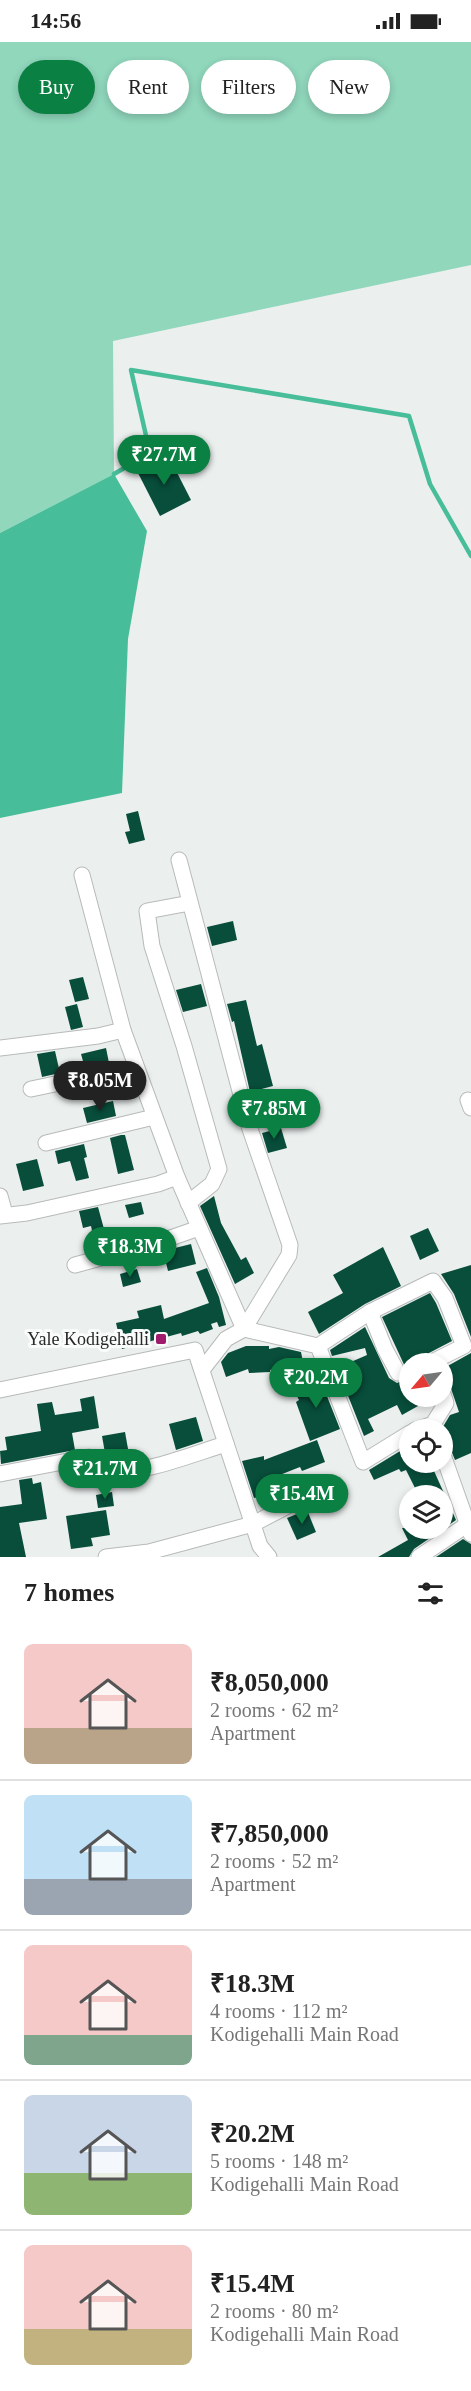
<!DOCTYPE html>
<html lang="en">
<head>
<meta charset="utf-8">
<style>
	:root { --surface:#fff; --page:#f6f6f6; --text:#222; --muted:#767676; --line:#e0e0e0; --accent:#0b8043 }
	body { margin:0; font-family:"Times New Roman",serif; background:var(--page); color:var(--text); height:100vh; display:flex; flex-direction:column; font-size:22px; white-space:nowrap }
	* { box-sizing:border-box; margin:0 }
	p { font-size:20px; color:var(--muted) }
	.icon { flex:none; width:33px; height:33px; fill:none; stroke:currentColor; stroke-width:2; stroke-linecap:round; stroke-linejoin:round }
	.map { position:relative; height:1515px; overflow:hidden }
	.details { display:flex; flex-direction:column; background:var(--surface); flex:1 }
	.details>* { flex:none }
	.banner { position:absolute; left:18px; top:18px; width:435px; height:54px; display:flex; gap:12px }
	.needle { width:39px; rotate:241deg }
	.buttons { position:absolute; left:399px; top:1311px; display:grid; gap:12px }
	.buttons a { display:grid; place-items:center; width:54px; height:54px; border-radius:50%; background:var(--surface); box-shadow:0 3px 9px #0003; font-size:30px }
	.price { position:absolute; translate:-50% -51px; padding:0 14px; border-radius:21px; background:var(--accent); color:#fff; font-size:20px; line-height:39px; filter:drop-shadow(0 2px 3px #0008) }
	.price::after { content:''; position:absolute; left:50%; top:36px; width:18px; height:14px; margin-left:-9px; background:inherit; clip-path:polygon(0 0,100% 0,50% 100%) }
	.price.on { background:#222; color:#fff }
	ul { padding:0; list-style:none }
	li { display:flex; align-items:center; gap:18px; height:150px; padding:0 24px }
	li+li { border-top:2px solid var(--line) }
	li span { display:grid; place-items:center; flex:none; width:168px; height:120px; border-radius:9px; color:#555 }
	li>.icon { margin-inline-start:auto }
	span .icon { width:72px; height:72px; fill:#fffc; stroke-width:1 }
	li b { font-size:26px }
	h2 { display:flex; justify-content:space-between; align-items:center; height:72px; padding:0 24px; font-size:26px }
	.tag { padding:0 21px; border-radius:27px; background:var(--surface); box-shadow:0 3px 9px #0003; font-size:21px; line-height:54px }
	.tag.on { background:var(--accent); color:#fff }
	.status { display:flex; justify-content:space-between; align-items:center; height:42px; padding:0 30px; background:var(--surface); direction:ltr }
	.status svg { height:16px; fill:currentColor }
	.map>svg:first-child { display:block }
	.green { fill:#90d7bc }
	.water { fill:#47be99 }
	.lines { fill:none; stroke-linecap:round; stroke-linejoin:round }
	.stream { stroke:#47be99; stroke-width:4.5 }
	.building { fill:#084e3b }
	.minor-casing { stroke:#b7bab9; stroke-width:17 }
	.minor { stroke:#fff; stroke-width:15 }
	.poi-dot { fill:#9f1c6c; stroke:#f9fcfb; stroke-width:2 }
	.labels { text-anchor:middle; stroke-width:6; stroke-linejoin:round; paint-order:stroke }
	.poi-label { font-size:18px; fill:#272827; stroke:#f9fcfb; text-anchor:end }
</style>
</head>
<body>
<div class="status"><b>14:56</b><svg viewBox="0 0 49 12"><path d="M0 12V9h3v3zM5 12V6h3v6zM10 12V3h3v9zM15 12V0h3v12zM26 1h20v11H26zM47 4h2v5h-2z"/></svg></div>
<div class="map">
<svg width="471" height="1515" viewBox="0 0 471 1515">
	<rect width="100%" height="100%" fill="#ebefee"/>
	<polygon class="green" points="0,0 471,0 471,223 113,299 114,432 0,491"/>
	<polygon class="water" points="114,432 147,489 128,597 122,751 0,776 0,491"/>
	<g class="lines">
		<polyline class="stream" points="114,432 150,411 131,328 409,374 430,442 471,514"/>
	</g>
	<g class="building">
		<polygon points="169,415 191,458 160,474 138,431"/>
		<polygon points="138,769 145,798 129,802 125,790 130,789 126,772"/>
		<polygon points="233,879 237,898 212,904 207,885"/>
		<polygon points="83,935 89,957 75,960 69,938"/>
		<polygon points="201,942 207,964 183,970 176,948"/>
		<polygon points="246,958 257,1004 262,1002 273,1044 250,1050 234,979 232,980 227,962"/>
		<polygon points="77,962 83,985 71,988 65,965"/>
		<polygon points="106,1006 109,1021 85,1026 81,1012"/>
		<polygon points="55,1009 60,1031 42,1035 37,1012"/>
		<polygon points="113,1059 116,1074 87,1081 83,1066"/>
		<polygon points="281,1086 287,1106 268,1111 262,1091"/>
		<polygon points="121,1093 125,1093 134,1128 118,1132 110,1096"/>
		<polygon points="84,1102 87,1115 84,1116 89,1136 76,1139 70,1119 58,1122 55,1109"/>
		<polygon points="37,1117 44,1144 23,1149 16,1122"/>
		<polygon points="214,1154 221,1181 241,1218 246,1215 254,1231 235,1242 200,1164"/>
		<polygon points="141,1160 144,1172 129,1176 125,1163"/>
		<polygon points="98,1165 104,1187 109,1185 113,1201 96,1207 91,1184 83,1186 79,1169"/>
		<polygon points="428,1186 439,1209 420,1218 410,1194"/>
		<polygon points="191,1202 196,1222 168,1229 163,1209"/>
		<polygon points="383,1205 401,1244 365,1262 319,1292 308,1270 343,1251 333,1233"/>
		<polygon points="471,1223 471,1295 454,1252 441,1232"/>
		<polygon points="207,1226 219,1255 226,1283 219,1285 217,1280 211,1282 213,1287 200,1292 198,1289 182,1294 181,1291 122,1307 116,1281 139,1276 137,1269 161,1263 164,1277 209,1261 196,1230"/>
		<polygon points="137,1227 141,1240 123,1245 120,1232"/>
		<polygon points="430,1251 436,1261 452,1299 429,1311 426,1314 425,1322 410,1322 410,1327 407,1329 382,1275"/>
		<polygon points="365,1285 389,1336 397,1341 404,1338 410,1348 410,1354 413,1354 418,1364 402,1373 397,1363 368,1377 374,1389 364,1394 337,1326 367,1313 365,1306 332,1314 330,1308"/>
		<polygon points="246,1304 269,1304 269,1307 279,1305 301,1310 303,1320 270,1328 270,1330 249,1331 248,1327 226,1335 221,1320 228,1311"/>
		<polygon points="471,1311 471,1411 455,1418 449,1403 442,1400 441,1388 450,1373 459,1370 444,1326"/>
		<polygon points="319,1334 340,1387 310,1399 296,1360 299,1358 293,1346"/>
		<polygon points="94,1354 99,1386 72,1391 75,1408 1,1422 0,1409 7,1408 5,1395 41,1389 37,1362 52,1360 55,1373 82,1369 80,1357"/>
		<polygon points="196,1375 203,1399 176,1408 169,1382"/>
		<polygon points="125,1390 130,1418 120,1418 105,1411 102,1394"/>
		<polygon points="317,1398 325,1420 302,1429 300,1425 267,1438 271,1452 254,1456 242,1419 264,1414 264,1418"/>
		<polygon points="410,1403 410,1420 430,1420 456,1478 414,1507 409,1515 378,1515 408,1498 402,1486 442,1486 442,1454 419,1454 406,1428 401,1430 399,1427 374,1438 369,1428"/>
		<polygon points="32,1436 33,1442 41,1440 47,1477 19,1481 26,1515 0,1515 0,1465 22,1462 19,1438"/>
		<polygon points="112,1450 114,1464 98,1466 96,1453"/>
		<polygon points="106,1468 110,1493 91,1496 93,1504 71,1507 66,1474"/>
		<polygon points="307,1468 316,1490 297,1498 287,1476"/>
		<polygon points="463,1497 471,1502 471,1515 436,1515"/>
	</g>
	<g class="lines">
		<g class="minor-casing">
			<g id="minor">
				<polyline points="179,818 250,1087 290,1203 289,1213 244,1287 226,1297 202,1328"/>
				<polyline points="82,833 123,988 177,1135 244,1287 318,1304 363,1420 410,1391"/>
				<polyline points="0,1006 98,994 123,988"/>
				<polyline points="31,1047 136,1025"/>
				<polyline points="468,1058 471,1066"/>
				<polyline points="46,1101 154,1075"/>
				<polyline points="0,1154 5,1172"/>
				<polyline points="188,1161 212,1142 219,1127 184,1004 152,904 147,869 190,861"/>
				<polyline points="0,1174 27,1171 158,1142 177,1135"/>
				<polyline points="75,1223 159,1200 199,1186"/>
				<polyline points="318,1304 370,1270"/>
				<polyline points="398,1331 385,1307 370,1270 433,1239 445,1256 464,1304 434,1319 435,1322"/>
				<polyline points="0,1348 195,1308 260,1504 269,1515"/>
				<polyline points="415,1388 433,1382 446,1361 442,1349"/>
				<polyline points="442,1410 471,1492"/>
				<path d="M0,1432L89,1415C100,1417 107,1425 118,1428C142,1433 201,1409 226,1402"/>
				<polyline points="106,1515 149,1510 253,1482 301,1457"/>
				<polyline points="419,1515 471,1480"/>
			</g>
		</g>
		<use href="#minor" class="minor"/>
	</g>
	<rect class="poi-dot" x="155" y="1291" width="12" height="12" rx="3"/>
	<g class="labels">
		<g class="poi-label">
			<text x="149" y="1303">Yale Kodigehalli</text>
		</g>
	</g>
</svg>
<div class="buttons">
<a><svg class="needle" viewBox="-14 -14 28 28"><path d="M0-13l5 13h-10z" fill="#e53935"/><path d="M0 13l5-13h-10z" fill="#767676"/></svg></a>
<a><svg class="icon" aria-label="locate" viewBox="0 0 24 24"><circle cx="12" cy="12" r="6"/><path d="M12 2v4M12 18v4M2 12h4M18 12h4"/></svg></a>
<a><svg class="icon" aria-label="layers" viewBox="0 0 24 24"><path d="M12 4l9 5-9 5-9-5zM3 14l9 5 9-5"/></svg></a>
</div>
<b class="price" style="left:164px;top:444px">₹27.7M</b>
<b class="price on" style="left:100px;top:1070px">₹8.05M</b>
<b class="price" style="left:274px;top:1098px">₹7.85M</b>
<b class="price" style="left:130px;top:1236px">₹18.3M</b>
<b class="price" style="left:316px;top:1367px">₹20.2M</b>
<b class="price" style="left:105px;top:1458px">₹21.7M</b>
<b class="price" style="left:302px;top:1483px">₹15.4M</b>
<div class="banner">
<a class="tag on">Buy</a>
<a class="tag">Rent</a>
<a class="tag">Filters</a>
<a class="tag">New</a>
</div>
</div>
<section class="details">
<h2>7 homes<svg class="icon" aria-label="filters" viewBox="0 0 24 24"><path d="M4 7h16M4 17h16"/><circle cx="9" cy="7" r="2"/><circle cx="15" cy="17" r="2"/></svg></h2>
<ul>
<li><span style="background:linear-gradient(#f6c9c9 70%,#b9a48a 0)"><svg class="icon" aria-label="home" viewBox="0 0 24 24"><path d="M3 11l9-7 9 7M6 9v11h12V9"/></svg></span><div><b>₹8,050,000</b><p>2 rooms · 62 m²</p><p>Apartment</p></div></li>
<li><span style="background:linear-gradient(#bfe0f5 70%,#9aa5b1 0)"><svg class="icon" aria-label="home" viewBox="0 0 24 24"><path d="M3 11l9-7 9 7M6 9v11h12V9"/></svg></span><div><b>₹7,850,000</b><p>2 rooms · 52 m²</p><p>Apartment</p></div></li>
<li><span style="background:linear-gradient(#f6c9c9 75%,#7fa58c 0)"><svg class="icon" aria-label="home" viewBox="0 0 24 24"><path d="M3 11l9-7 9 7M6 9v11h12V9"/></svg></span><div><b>₹18.3M</b><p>4 rooms · 112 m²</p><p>Kodigehalli Main Road</p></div></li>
<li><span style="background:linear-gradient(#c9d6e8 65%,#8fb573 0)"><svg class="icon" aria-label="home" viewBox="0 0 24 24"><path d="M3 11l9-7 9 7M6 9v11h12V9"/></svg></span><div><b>₹20.2M</b><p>5 rooms · 148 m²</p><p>Kodigehalli Main Road</p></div></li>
<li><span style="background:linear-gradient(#f6c9c9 70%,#c2b280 0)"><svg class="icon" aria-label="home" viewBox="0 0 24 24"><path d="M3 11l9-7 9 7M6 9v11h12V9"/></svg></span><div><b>₹15.4M</b><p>2 rooms · 80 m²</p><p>Kodigehalli Main Road</p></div></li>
</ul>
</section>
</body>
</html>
